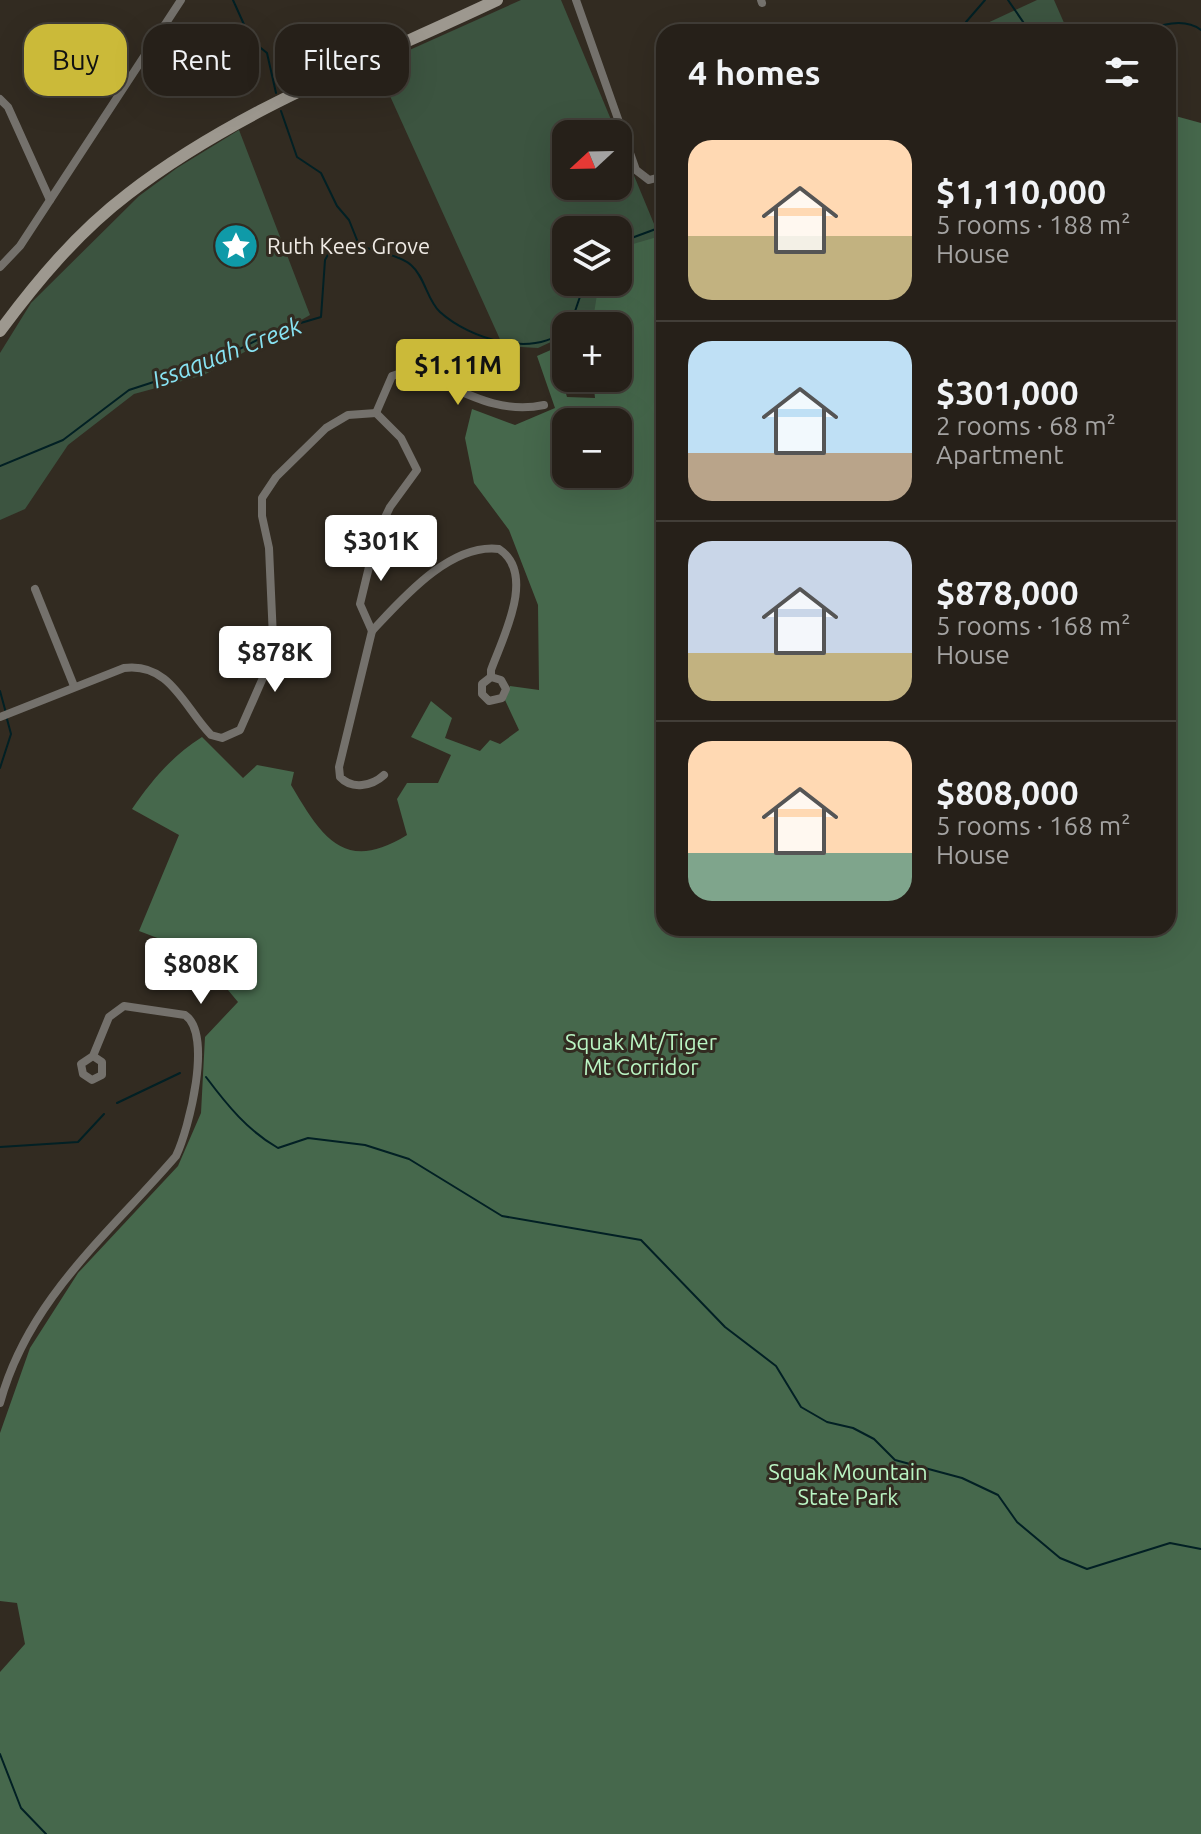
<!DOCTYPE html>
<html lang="en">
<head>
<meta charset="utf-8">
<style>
	:root { --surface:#262019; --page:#2e2822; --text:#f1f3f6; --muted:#a4a3a2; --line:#423e38; --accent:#cbba39 }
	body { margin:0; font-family:Ubuntu,sans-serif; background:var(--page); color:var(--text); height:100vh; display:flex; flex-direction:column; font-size:30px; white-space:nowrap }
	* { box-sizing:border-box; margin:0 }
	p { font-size:26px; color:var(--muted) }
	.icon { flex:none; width:44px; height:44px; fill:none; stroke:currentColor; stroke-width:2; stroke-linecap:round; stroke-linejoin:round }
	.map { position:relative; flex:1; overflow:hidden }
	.panel { position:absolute; left:656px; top:24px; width:520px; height:912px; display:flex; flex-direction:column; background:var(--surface); border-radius:24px; box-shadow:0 8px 32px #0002,0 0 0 2px var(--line) }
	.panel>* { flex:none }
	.top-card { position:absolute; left:24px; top:24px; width:512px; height:72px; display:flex; gap:16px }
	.needle { width:52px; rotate:248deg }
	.fabs { position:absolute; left:552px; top:120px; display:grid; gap:16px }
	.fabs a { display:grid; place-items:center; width:80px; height:80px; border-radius:16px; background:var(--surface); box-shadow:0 8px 32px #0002,0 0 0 2px var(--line); font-size:40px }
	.price { position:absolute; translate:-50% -68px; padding:0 18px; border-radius:8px; background:#fff; color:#222; font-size:26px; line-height:52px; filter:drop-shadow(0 2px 4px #0008) }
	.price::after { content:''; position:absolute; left:50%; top:48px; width:24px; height:18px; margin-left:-12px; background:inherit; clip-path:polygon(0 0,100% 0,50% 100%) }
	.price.active { background:var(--accent); color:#111 }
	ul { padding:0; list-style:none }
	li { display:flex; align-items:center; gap:24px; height:200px; padding:0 32px }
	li+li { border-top:2px solid var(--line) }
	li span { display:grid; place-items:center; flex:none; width:224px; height:160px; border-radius:24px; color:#555 }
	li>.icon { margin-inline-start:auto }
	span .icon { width:96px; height:96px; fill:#fffc; stroke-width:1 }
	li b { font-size:34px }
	h2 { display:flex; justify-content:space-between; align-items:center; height:96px; padding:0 32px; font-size:34px }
	.chip { padding:0 28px; border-radius:24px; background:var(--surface); box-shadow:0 8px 32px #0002,0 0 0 2px var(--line); font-size:28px; line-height:72px }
	.chip.active { background:var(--accent); color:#111 }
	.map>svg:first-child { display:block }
	.green { fill:#3c5440; fill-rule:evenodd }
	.forest { fill:#46684c; fill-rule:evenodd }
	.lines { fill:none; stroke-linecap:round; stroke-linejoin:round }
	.stream { stroke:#022024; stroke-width:2 }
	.street { stroke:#74716c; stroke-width:8 }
	.secondary { stroke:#9d988f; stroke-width:12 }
	.labels { text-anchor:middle; stroke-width:6; stroke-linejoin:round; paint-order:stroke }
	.poi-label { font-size:22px; fill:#efeae4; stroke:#322b21; text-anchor:start }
	.park-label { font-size:22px; fill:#baf5c3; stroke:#322b21 }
	.water-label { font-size:24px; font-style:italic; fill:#88e3f3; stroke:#322b21 }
</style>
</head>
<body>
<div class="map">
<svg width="1201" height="1834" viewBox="0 0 1201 1834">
	<rect width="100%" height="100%" fill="#322b21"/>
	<g class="green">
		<path d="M521,0H561L617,134H566V186H618V137L664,248L631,468L618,378V326L608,300L582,326H566V335L538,348L503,346L376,65ZM566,230H618V282H566Z"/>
		<polygon points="1037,0 1054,0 1068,32 968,32"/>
		<polygon points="239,130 310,315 204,375 134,394 68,445 25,509 0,520 0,353 31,303 139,196 177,168"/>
	</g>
	<path class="forest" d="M1168,114L1201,123V1834H0V1672L25,1644L17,1603L0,1601V1433L30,1348L78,1273L178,1166L201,1113L205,1037L238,1002L197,953L139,931L179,835L132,809C152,780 172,756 202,737L243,778L257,765L294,772L291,785C322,837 344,874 407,835L397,799L407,783H438L451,755L411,737L431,701L452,718L445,738L480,751L490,740L500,744L519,730L505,700L510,686L539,690L538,605L509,530L474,483L465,438L472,409L515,425L555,408L537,356L553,349L567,397L595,398L593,378H618V326H592L599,282H618V257L633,244L664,235V928H1168ZM566,422H618V474H566Z"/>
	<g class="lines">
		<g class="stream">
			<polyline points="233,0 251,40 267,53 276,93"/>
			<polyline points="1008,0 1030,32"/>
			<polyline points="962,32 966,22 985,0"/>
			<path d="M1142,32C1160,25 1184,17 1201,30"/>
			<polyline points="281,111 297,157 321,173 337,206 349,220 359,245"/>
			<polyline points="618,243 664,226"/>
			<polyline points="570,326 585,282"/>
			<path d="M0,466L63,440L129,390L212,363L277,330L321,317L325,260L335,242C350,243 401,255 411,265C425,277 427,300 440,312C470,339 531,358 566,330"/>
			<polyline points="0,691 6,713"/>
			<polyline points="0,768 11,734 7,719"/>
			<path d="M206,1077C227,1105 248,1131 278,1148L308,1138L365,1145L409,1159L502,1216L641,1240L725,1327L776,1366L801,1407L827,1422L853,1428L874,1439L895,1460L962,1478L998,1495L1017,1522L1060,1558L1087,1569L1170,1543L1201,1549"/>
			<polyline points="117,1103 180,1073"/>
			<polyline points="0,1147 78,1142 104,1114"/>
			<polyline points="0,1754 21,1808 46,1834"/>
		</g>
		<g class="street">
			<polyline points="576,0 636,170 649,180 664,176"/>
			<polyline points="761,0 762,3"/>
			<polyline points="0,99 8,107 50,200"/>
			<polyline points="0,267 20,246 181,0"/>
			<path d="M376,413L401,438L417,470L390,507L377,534L360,604L372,631L339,767L340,777C352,790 372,786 384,775"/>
			<path d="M376,413L392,376L410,370C456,386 494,416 544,405"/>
			<polyline points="35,589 74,686"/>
			<path d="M372,631C402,599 450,543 499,549C537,574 502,639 491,670V677L501,680L506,689L502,698L489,701L482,694V684L491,677"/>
			<path d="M0,717L124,668C170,662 184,707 211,735L222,738L240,730L266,671L273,638L269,548L262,516V498L276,477L326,428L348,415L376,413"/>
			<path d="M0,1403C28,1299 109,1234 176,1156C189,1129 213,1034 185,1015L124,1006L109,1017L93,1056L81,1064L83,1074L92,1080L102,1075V1062L93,1056"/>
		</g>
		<path class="secondary" d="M0,331C37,281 78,232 128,194C238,109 373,59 497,0"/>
	</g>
	<defs>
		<g id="sight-disc" transform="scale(2.3)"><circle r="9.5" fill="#0f9aa8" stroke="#322b21"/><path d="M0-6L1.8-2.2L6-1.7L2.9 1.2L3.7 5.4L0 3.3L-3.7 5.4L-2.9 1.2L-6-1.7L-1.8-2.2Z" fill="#fff"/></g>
	</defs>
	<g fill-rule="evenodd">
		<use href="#sight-disc" x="236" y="246"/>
	</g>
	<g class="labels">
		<g class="poi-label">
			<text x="267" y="254">Ruth Kees Grove</text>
		</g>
		<g class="park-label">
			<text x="641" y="1050">Squak Mt/Tiger<tspan x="641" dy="25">Mt Corridor</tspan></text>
			<text x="848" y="1480">Squak Mountain<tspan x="848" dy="25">State Park</tspan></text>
		</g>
		<g class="water-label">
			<text transform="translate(227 353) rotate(-21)" y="8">Issaquah Creek</text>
		</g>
	</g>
</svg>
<div class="fabs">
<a><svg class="needle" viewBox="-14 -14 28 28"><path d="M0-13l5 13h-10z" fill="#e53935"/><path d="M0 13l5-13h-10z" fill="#a4a3a2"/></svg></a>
<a><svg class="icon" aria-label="layers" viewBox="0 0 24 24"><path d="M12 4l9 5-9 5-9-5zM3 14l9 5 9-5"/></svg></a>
<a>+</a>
<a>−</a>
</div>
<b class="price active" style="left:458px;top:407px">$1.11M</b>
<b class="price" style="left:381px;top:583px">$301K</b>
<b class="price" style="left:275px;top:694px">$878K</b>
<b class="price" style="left:201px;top:1006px">$808K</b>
<div class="top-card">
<a class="chip active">Buy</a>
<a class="chip">Rent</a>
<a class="chip">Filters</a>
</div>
<section class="panel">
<h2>4 homes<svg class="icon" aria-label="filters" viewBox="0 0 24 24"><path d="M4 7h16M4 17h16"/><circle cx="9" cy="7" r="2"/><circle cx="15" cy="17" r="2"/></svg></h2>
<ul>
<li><span style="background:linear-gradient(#ffd9b3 60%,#c2b280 0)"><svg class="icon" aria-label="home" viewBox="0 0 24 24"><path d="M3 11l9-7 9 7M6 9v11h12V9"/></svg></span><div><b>$1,110,000</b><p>5 rooms · 188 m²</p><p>House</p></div></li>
<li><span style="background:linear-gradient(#bfe0f5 70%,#b9a48a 0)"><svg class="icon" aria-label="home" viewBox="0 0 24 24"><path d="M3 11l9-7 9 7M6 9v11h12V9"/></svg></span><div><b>$301,000</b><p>2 rooms · 68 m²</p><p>Apartment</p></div></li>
<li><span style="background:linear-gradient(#c9d6e8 70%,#c2b280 0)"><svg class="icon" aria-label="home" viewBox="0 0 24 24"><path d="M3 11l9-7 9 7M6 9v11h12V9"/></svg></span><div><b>$878,000</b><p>5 rooms · 168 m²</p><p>House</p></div></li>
<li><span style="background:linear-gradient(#ffd9b3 70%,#7fa58c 0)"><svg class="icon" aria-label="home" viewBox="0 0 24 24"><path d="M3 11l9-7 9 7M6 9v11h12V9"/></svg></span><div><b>$808,000</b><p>5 rooms · 168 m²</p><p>House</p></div></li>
</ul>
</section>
</div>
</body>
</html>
